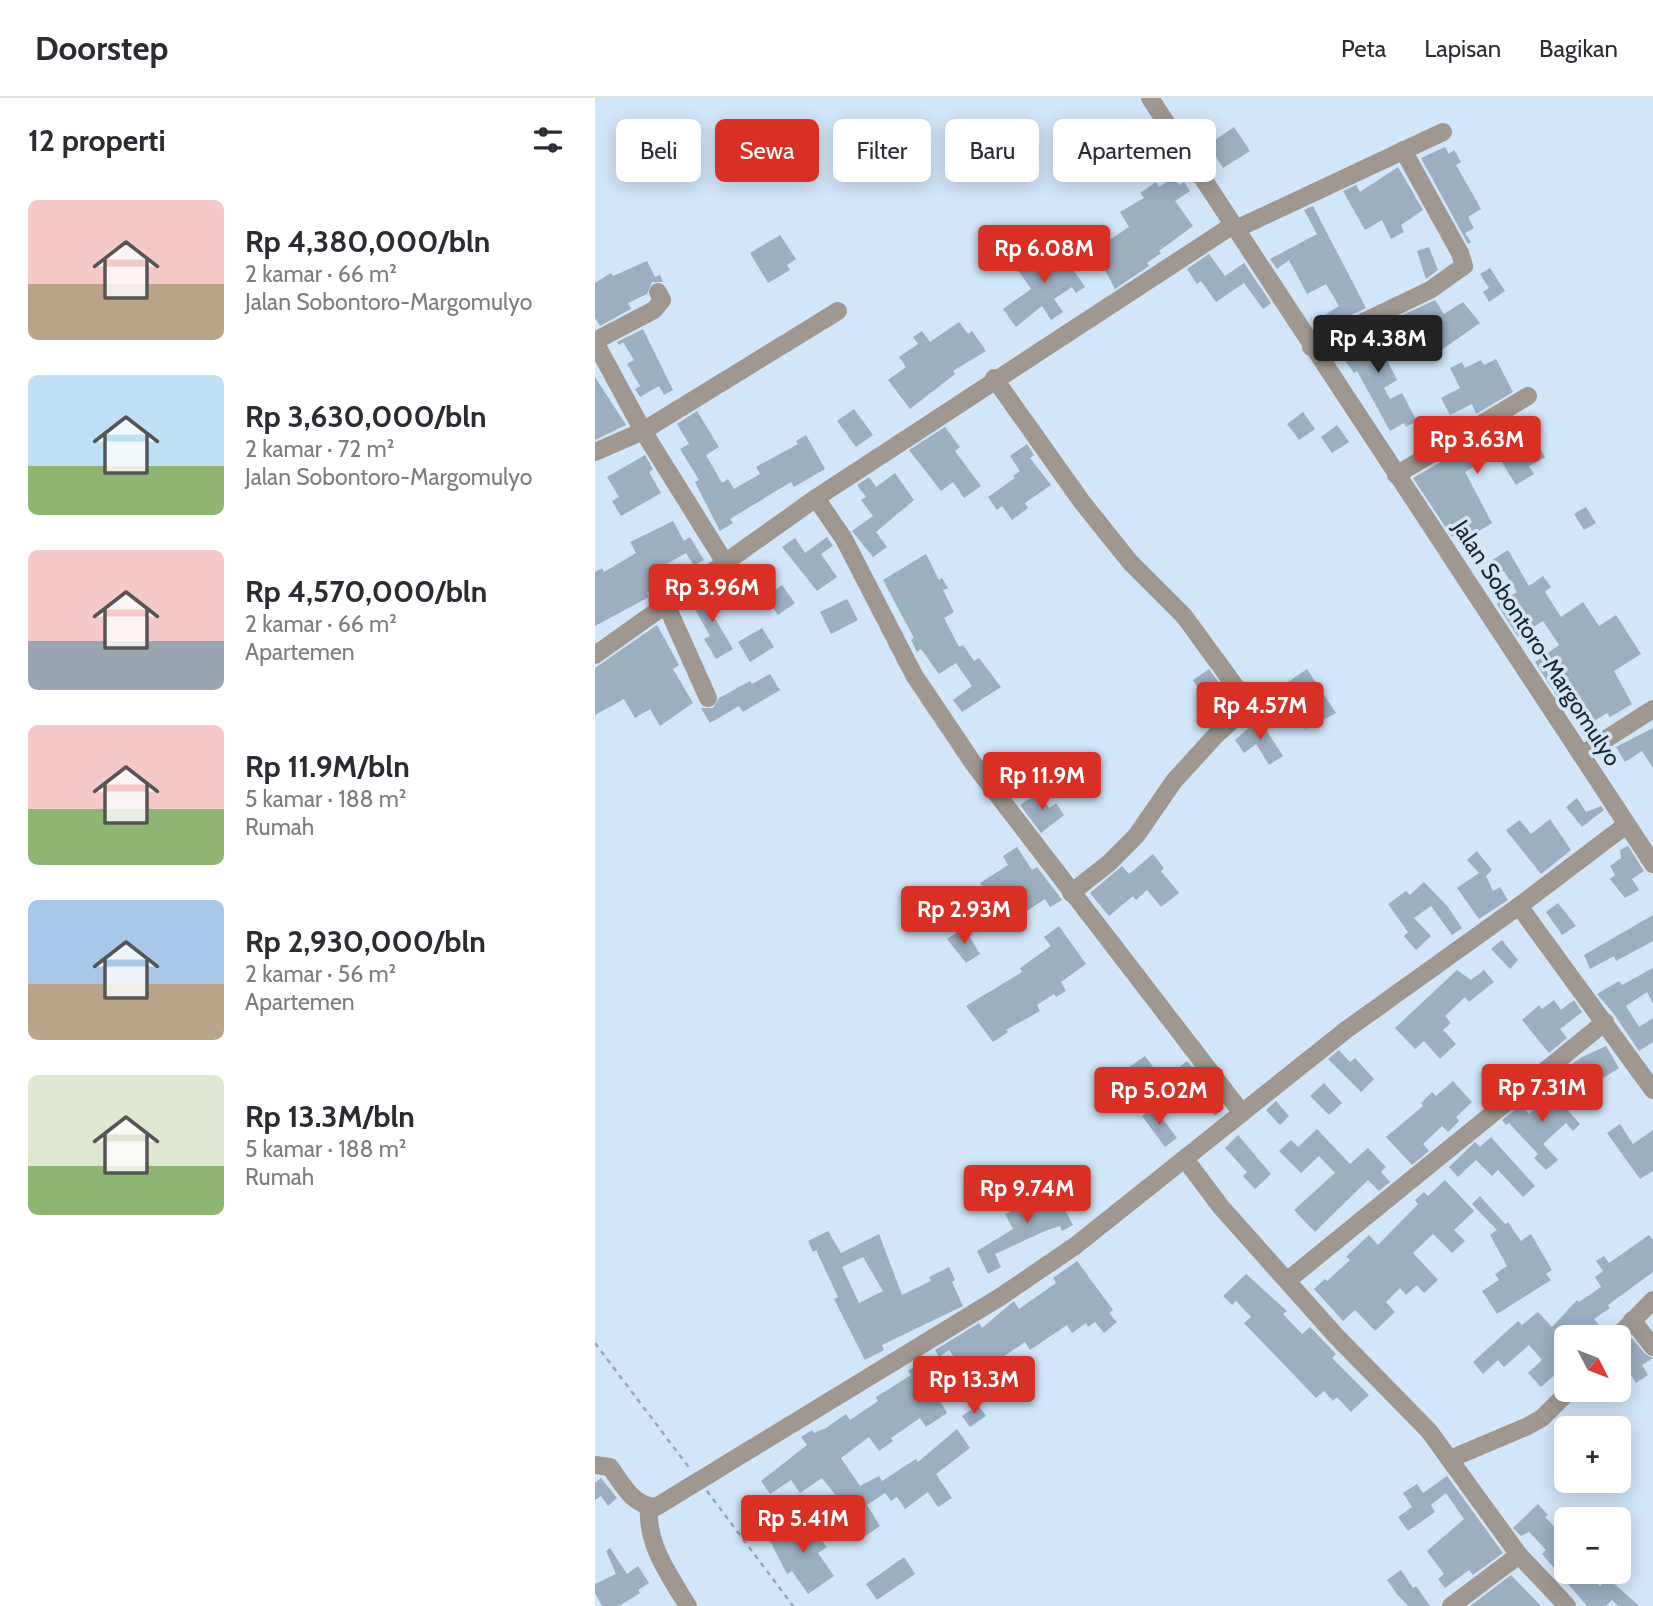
<!DOCTYPE html>
<html lang="id">
<head>
<meta charset="utf-8">
<style>
	:root { --surface:#fff; --page:#f7f7f7; --text:#2b2b33; --muted:#7c7c81; --line:#e1e1e2; --accent:#d93025 }
	body { margin:0; font-family:Cabin,sans-serif; background:var(--page); color:var(--text); height:100vh; display:flex; flex-direction:column; font-size:26px; white-space:nowrap }
	* { box-sizing:border-box; margin:0 }
	p { font-size:23px; color:var(--muted) }
	.icon { flex:none; width:38px; height:38px; fill:none; stroke:currentColor; stroke-width:2; stroke-linecap:round; stroke-linejoin:round }
	.map { position:relative; flex:1; overflow:hidden }
	.sheet { display:flex; flex-direction:column; background:var(--surface); width:595px }
	.sheet>* { flex:none }
	.banner { position:absolute; left:21px; top:21px; width:665px; height:63px; display:flex; gap:14px }
	.needle { width:46px; rotate:132deg }
	.tools { position:absolute; left:959px; top:1227px; display:grid; gap:14px }
	.tools a { display:grid; place-items:center; width:77px; height:77px; border-radius:10px; background:var(--surface); box-shadow:0 4px 18px #0003; font-size:35px }
	.price { position:absolute; translate:-50% -60px; padding:0 16px; border-radius:7px; background:var(--accent); color:#fff; font-size:23px; line-height:46px; filter:drop-shadow(0 2px 4px #0008) }
	.price::after { content:''; position:absolute; left:50%; top:42px; width:21px; height:16px; margin-left:-10px; background:inherit; clip-path:polygon(0 0,100% 0,50% 100%) }
	.price.selected { background:#222; color:#fff }
	ul { padding:0; list-style:none }
	li { display:flex; align-items:center; gap:21px; height:175px; padding:0 28px }
	li span { display:grid; place-items:center; flex:none; width:196px; height:140px; border-radius:10px; color:#555 }
	li>.icon { margin-inline-start:auto }
	span .icon { width:84px; height:84px; fill:#fffc; stroke-width:1 }
	li b { font-size:30px }
	h2 { display:flex; justify-content:space-between; align-items:center; height:84px; padding:0 28px; font-size:30px }
	.pill { padding:0 24px; border-radius:10px; background:var(--surface); box-shadow:0 4px 18px #0003; font-size:24px; line-height:63px }
	.pill.selected { background:var(--accent); color:#fff }
	header { display:flex; align-items:center; gap:42px; box-sizing:border-box; height:98px; padding:0 35px; background:var(--surface); border-bottom:2px solid var(--line) }
	header strong { font-size:33px }
	nav { display:flex; gap:38px; margin-inline-start:auto; font-size:24px }
	main { display:flex; flex:1; min-height:0 }
	.map>svg:first-child { display:block }
	.building { fill:#9cafc1; fill-rule:evenodd }
	.lines { fill:none; stroke-linecap:round; stroke-linejoin:round }
	.path { stroke:#99a8b8; stroke-width:2.5; stroke-dasharray:5 5; stroke-linecap:butt }
	.minor { stroke:#a09890; stroke-width:18 }
	.labels { text-anchor:middle; stroke-width:7; stroke-linejoin:round; paint-order:stroke }
	.street-label { font-size:23px; fill:#1b2229; stroke:#d2e6f9 }
</style>
</head>
<body>
<header>
<strong>Doorstep</strong>
<nav><a>Peta</a><a>Lapisan</a><a>Bagikan</a></nav>
</header>
<main>
<section class="sheet">
<h2>12 properti<svg class="icon" aria-label="filters" viewBox="0 0 24 24"><path d="M4 7h16M4 17h16"/><circle cx="9" cy="7" r="2"/><circle cx="15" cy="17" r="2"/></svg></h2>
<ul>
<li><span style="background:linear-gradient(#f6c9c9 60%,#b9a48a 0)"><svg class="icon" aria-label="home" viewBox="0 0 24 24"><path d="M3 11l9-7 9 7M6 9v11h12V9"/></svg></span><div><b>Rp 4,380,000/bln</b><p>2 kamar · 66 m²</p><p>Jalan Sobontoro-Margomulyo</p></div></li>
<li><span style="background:linear-gradient(#bfe0f5 65%,#8fb573 0)"><svg class="icon" aria-label="home" viewBox="0 0 24 24"><path d="M3 11l9-7 9 7M6 9v11h12V9"/></svg></span><div><b>Rp 3,630,000/bln</b><p>2 kamar · 72 m²</p><p>Jalan Sobontoro-Margomulyo</p></div></li>
<li><span style="background:linear-gradient(#f6c9c9 65%,#9aa5b1 0)"><svg class="icon" aria-label="home" viewBox="0 0 24 24"><path d="M3 11l9-7 9 7M6 9v11h12V9"/></svg></span><div><b>Rp 4,570,000/bln</b><p>2 kamar · 66 m²</p><p>Apartemen</p></div></li>
<li><span style="background:linear-gradient(#f6c9c9 60%,#8fb573 0)"><svg class="icon" aria-label="home" viewBox="0 0 24 24"><path d="M3 11l9-7 9 7M6 9v11h12V9"/></svg></span><div><b>Rp 11.9M/bln</b><p>5 kamar · 188 m²</p><p>Rumah</p></div></li>
<li><span style="background:linear-gradient(#a9c7e8 60%,#b9a48a 0)"><svg class="icon" aria-label="home" viewBox="0 0 24 24"><path d="M3 11l9-7 9 7M6 9v11h12V9"/></svg></span><div><b>Rp 2,930,000/bln</b><p>2 kamar · 56 m²</p><p>Apartemen</p></div></li>
<li><span style="background:linear-gradient(#dfe7d0 65%,#8fb573 0)"><svg class="icon" aria-label="home" viewBox="0 0 24 24"><path d="M3 11l9-7 9 7M6 9v11h12V9"/></svg></span><div><b>Rp 13.3M/bln</b><p>5 kamar · 188 m²</p><p>Rumah</p></div></li>
</ul>
</section>
<div class="map">
<svg width="1058" height="1508" viewBox="0 0 1058 1508">
	<rect width="100%" height="100%" fill="#d2e6f9"/>
	<g class="building">
		<polygon points="639,29 655,53 628,70 618,54 608,61 594,39 604,32 614,46"/>
		<polygon points="850,49 854,56 859,52 866,64 861,67 886,111 873,119 879,130 870,135 876,144 873,146 826,60"/>
		<polygon points="803,69 828,112 806,127 809,134 796,141 787,122 770,132 748,93 761,87 765,94"/>
		<polygon points="579,79 584,87 589,84 595,93 580,103 598,128 564,153 566,155 552,165 554,168 520,191 499,152 534,129 525,114 549,100 545,95 561,84 564,89"/>
		<polygon points="718,108 771,210 727,231 722,222 744,208 731,186 712,196 694,162 682,171 675,161 722,136 709,112"/>
		<polygon points="185,137 201,161 192,167 195,172 173,185 155,155"/>
		<polygon points="459,143 490,189 481,195 477,189 459,201 468,214 456,222 447,208 421,229 408,211 436,191 423,172"/>
		<polygon points="834,149 843,172 831,181 822,153"/>
		<polygon points="614,156 630,178 649,165 676,205 668,211 649,185 621,204 606,183 602,186 592,171"/>
		<polygon points="52,163 60,179 65,177 68,184 57,184 52,196 33,205 36,211 5,228 0,220 0,185 16,175 18,178"/>
		<polygon points="895,170 910,193 894,204 888,194 894,190 885,176"/>
		<polygon points="840,202 849,216 868,204 885,225 835,260 808,217"/>
		<polygon points="364,224 373,236 377,233 391,253 358,273 360,276 315,311 293,282 311,269 304,259 323,246 318,239 327,233 335,244"/>
		<polygon points="794,227 803,243 787,252 802,282 789,290 795,301 807,295 822,323 811,329 809,325 795,333 762,273 759,275 741,250 761,240 763,245"/>
		<polygon points="48,231 78,292 69,297 64,288 45,299 40,291 45,288 32,266 39,262 28,244 24,247 22,244"/>
		<polygon points="901,261 918,294 881,316 877,306 855,317 846,300 865,290 855,270 867,264 870,270 886,262 889,267"/>
		<polygon points="0,279 31,327 0,342"/>
		<polygon points="259,311 278,337 261,349 242,323"/>
		<polygon points="102,313 124,349 111,357 127,385 133,381 139,391 165,376 161,369 203,346 201,343 211,337 230,371 199,389 196,384 135,421 138,425 125,433 100,384 104,382 85,351 94,346 82,326"/>
		<polygon points="708,314 720,331 704,342 692,326"/>
		<polygon points="926,318 950,359 934,368 939,376 921,387 901,355 870,374 897,425 876,438 871,430 857,439 818,380"/>
		<polygon points="742,327 754,344 737,355 726,339"/>
		<polygon points="350,329 365,349 360,353 386,388 369,400 358,384 346,393 314,352"/>
		<polygon points="432,346 439,357 435,360 456,387 430,405 433,410 417,422 407,408 402,412 393,399 420,380 418,378 425,373 415,358"/>
		<polygon points="50,357 58,371 54,374 66,395 26,418 17,403 24,399 12,379"/>
		<polygon points="300,375 319,402 281,434 292,449 278,459 257,433 278,418 266,402 271,399 262,387 274,379 281,389"/>
		<polygon points="991,409 1001,425 989,432 979,416"/>
		<polygon points="78,423 89,443 95,439 109,462 99,468 91,455 68,468 75,481 52,495 54,499 0,528 0,474 7,470 9,474 41,455 35,444"/>
		<polygon points="232,439 238,448 226,456 242,479 222,493 187,449 200,440 210,455"/>
		<polygon points="913,452 934,488 948,478 956,489 950,494 966,519 988,504 1004,528 1021,517 1046,556 1019,573 1037,606 1015,619 1012,615 991,628 975,601 967,606 940,564 964,547 948,523 923,539 902,506 922,494 909,473 902,477 894,464"/>
		<polygon points="331,456 344,482 347,480 353,490 348,492 359,514 349,520 364,549 368,547 379,563 384,560 406,589 367,614 358,602 377,588 361,565 344,576 326,551 322,554 316,542 319,540 288,482"/>
		<polygon points="187,487 200,505 183,517 170,499"/>
		<polygon points="116,492 127,511 118,517 138,551 121,561 109,541 115,538 96,504"/>
		<polygon points="252,501 263,522 236,536 225,514"/>
		<polygon points="62,527 84,567 78,571 98,605 65,628 55,611 40,620 29,601 0,617 0,570"/>
		<polygon points="167,530 179,549 155,564 143,544"/>
		<polygon points="614,571 635,600 623,608 615,596 609,600 598,582"/>
		<polygon points="712,571 741,615 710,631 683,591"/>
		<polygon points="175,576 185,592 148,614 144,608 115,625 106,610 118,610 124,600 155,583 157,586"/>
		<polygon points="664,621 688,658 674,667 661,646 649,655 640,642"/>
		<polygon points="1058,630 1058,670 1047,653 1030,664 1021,649"/>
		<polygon points="444,694 454,710 461,705 469,717 446,735 425,707"/>
		<polygon points="982,700 991,714 1006,708 1009,712 987,729 971,709"/>
		<polygon points="955,721 976,752 946,776 911,732 925,722 936,736"/>
		<polygon points="1033,748 1049,773 1037,781 1044,792 1030,800 1015,781 1020,777 1015,768 1026,760 1025,752"/>
		<polygon points="422,749 437,772 442,769 467,802 455,809 450,801 412,826 385,785 413,767 408,758"/>
		<polygon points="882,753 897,772 891,778 898,793 905,789 913,802 884,821 862,790 884,775 872,762"/>
		<polygon points="558,756 569,770 566,773 584,795 566,809 552,792 541,802 538,798 514,818 495,795 527,768 534,776"/>
		<polygon points="829,784 853,809 867,830 857,837 836,808 819,820 836,838 821,852 809,838 813,834 793,806 811,793 815,797"/>
		<polygon points="963,805 981,828 967,837 951,814"/>
		<polygon points="1058,817 1058,843 1021,863 1019,858 995,871 989,857"/>
		<polygon points="464,828 491,866 466,884 471,893 461,899 459,896 442,907 445,913 411,932 413,934 398,944 371,908 427,874 425,870 456,848 449,839"/>
		<polygon points="369,830 385,856 371,865 352,841"/>
		<polygon points="907,842 923,862 915,871 896,851"/>
		<polygon points="1058,870 1058,906 1052,894 1031,908 1044,929 1058,920 1058,944 1044,953 1019,916 1002,896 1024,883 1027,887"/>
		<polygon points="862,872 876,882 889,872 899,884 874,904 870,899 850,918 856,925 848,932 861,946 845,961 829,943 820,951 800,930"/>
		<polygon points="959,902 966,912 979,902 987,914 965,931 972,940 954,955 927,922 944,907 947,911"/>
		<polygon points="1011,948 1024,970 1002,984 1007,992 989,1002 970,971 987,959"/>
		<polygon points="744,952 755,964 760,960 779,981 766,994 733,961"/>
		<polygon points="550,958 561,973 538,989 527,974"/>
		<polygon points="592,963 629,1010 620,1018 582,971"/>
		<polygon points="899,966 911,979 899,991 886,978"/>
		<polygon points="858,983 877,1004 861,1019 864,1023 853,1034 847,1028 828,1046 834,1053 817,1067 791,1039 828,1008 826,1005 837,994 841,998"/>
		<polygon points="729,985 747,1005 734,1017 715,998"/>
		<polygon points="951,987 985,1026 978,1033 971,1025 948,1046 963,1062 951,1072 939,1060 943,1056 914,1025 911,1027 907,1022 926,1007 934,1016 948,1002 941,995"/>
		<polygon points="681,1003 694,1018 685,1027 671,1012"/>
		<polygon points="559,1009 582,1040 570,1049 547,1018"/>
		<polygon points="1025,1026 1038,1046 1058,1032 1058,1073 1045,1081 1012,1035"/>
		<polygon points="722,1031 755,1066 773,1050 791,1069 786,1074 795,1084 784,1093 773,1082 720,1134 699,1112 740,1075 724,1058 706,1075 684,1053 696,1042 703,1049"/>
		<polygon points="643,1037 676,1076 660,1091 648,1078 652,1074 630,1050"/>
		<polygon points="896,1039 940,1088 928,1099 903,1072 897,1078 881,1062 863,1079 854,1069 880,1044 885,1049"/>
		<polygon points="850,1082 879,1113 859,1132 870,1143 857,1155 838,1136 818,1155 843,1182 829,1195 822,1187 811,1197 805,1190 791,1204 800,1214 780,1233 760,1212 748,1223 719,1191 730,1181 732,1183 755,1162 751,1159 774,1137 783,1147 823,1106 820,1102 829,1094 833,1098"/>
		<polygon points="459,1091 478,1127 467,1133 465,1128 450,1133 400,1156 406,1169 393,1176 382,1153 418,1131 410,1116 422,1110 421,1106"/>
		<polygon points="885,1098 910,1126 913,1124 926,1143 936,1136 957,1172 951,1176 956,1182 902,1216 887,1193 904,1182 900,1176 912,1168 895,1137 902,1132 877,1106"/>
		<path d="M233,1133L246,1155L284,1136L307,1197L336,1183L334,1179L354,1169L360,1182L357,1184L368,1208L287,1247L289,1252L270,1262L239,1201L243,1199L221,1152L218,1154L213,1143ZM268,1159L288,1193L264,1205L247,1169Z"/>
		<polygon points="1054,1137 1058,1142 1058,1174 1013,1207 1015,1210 999,1221 1004,1227 991,1239 971,1239 971,1267 946,1289 933,1275 947,1262 934,1247 909,1269 903,1262 888,1276 878,1264 923,1223 927,1227 943,1214 957,1229 982,1202 984,1204 1006,1189 1000,1179 1008,1173 1001,1163 1009,1158 1014,1165"/>
		<polygon points="482,1163 518,1212 514,1215 522,1224 509,1235 500,1224 493,1229 491,1225 477,1235 472,1227 435,1252 430,1244 406,1260 409,1264 397,1272 400,1276 381,1291 354,1252 344,1259 340,1252 384,1225 387,1230 419,1203 424,1211 461,1185 458,1180"/>
		<polygon points="651,1176 692,1213 688,1216 707,1236 715,1229 741,1256 737,1260 774,1297 756,1314 742,1299 738,1303 729,1293 721,1300 649,1225 656,1219 641,1203 637,1207 628,1198"/>
		<polygon points="1037,1240 1050,1256 1058,1260 1047,1267 1053,1277 1041,1285 1024,1257 1024,1250"/>
		<polygon points="323,1266 352,1315 331,1329 325,1320 296,1340 298,1343 284,1353 274,1339 246,1360 265,1388 284,1378 287,1383 321,1361 323,1364 362,1331 375,1350 341,1376 357,1400 343,1409 333,1394 310,1411 302,1399 296,1403 290,1395 272,1407 285,1428 269,1439 252,1419 256,1416 227,1380 205,1395 196,1382 175,1396 166,1383 212,1347 206,1339 217,1332 219,1335 231,1330 251,1316 255,1322 283,1303 281,1299 316,1277 313,1273"/>
		<polygon points="383,1307 391,1318 375,1329 367,1318"/>
		<polygon points="852,1378 908,1455 878,1477 874,1472 850,1490 843,1481 849,1476 832,1453 869,1421 851,1395 836,1407 840,1414 813,1433 803,1419 817,1409 808,1395 822,1386 828,1395"/>
		<polygon points="6,1380 22,1400 13,1408 6,1398 0,1402 0,1385"/>
		<polygon points="943,1406 953,1417 950,1419 967,1437 971,1432 971,1474 992,1474 1005,1488 1013,1480 1044,1508 1023,1508 1017,1502 1011,1508 992,1508 947,1456 951,1452 934,1434 926,1438 918,1430"/>
		<polygon points="209,1419 232,1449 223,1455 239,1478 213,1496 197,1473 192,1476 175,1443"/>
		<polygon points="15,1450 32,1476 43,1468 54,1485 43,1492 45,1495 24,1508 7,1508 0,1495 0,1486 21,1476 11,1453"/>
		<polygon points="309,1459 320,1476 282,1502 271,1486"/>
		<polygon points="806,1472 818,1490 821,1488 835,1508 813,1508 802,1496 792,1482"/>
		<polygon points="916,1477 946,1508 875,1508"/>
	</g>
	<g class="lines">
		<g class="path">
			<polyline points="0,1245 95,1371"/>
			<polyline points="112,1393 198,1508"/>
		</g>
		<g class="minor">
			<polyline points="555,0 1058,766"/>
			<polyline points="641,131 848,34"/>
			<polyline points="0,243 59,212 67,202 63,194"/>
			<polyline points="0,244 48,333 129,463"/>
			<polyline points="716,249 835,192 869,168 865,155 808,52"/>
			<polyline points="399,280 487,404 535,464 589,518 654,607 621,637 579,683 541,738 514,765 476,795"/>
			<polyline points="0,354 48,333 243,213"/>
			<polyline points="801,377 933,298"/>
			<polyline points="221,400 249,441 319,577 378,665 647,1015"/>
			<polyline points="70,504 113,600"/>
			<polyline points="0,557 221,400 638,127"/>
			<polyline points="986,657 1058,611"/>
			<polyline points="924,808 1058,992"/>
			<polyline points="590,1061 626,1109 741,1238 834,1333 924,1457 972,1508"/>
			<polyline points="693,1182 1010,924"/>
			<polyline points="1037,1222 1058,1249"/>
			<polyline points="1022,1239 1058,1202"/>
			<polyline points="855,1361 933,1328 947,1320 975,1292"/>
			<path d="M0,1367L15,1369C28,1387 37,1407 61,1409L405,1199L480,1148L751,932L924,808L1031,727"/>
			<path d="M54,1408C51,1446 74,1477 93,1508"/>
			<polyline points="856,1508 924,1457"/>
		</g>
	</g>
	<g class="labels">
		<g class="street-label">
			<text transform="translate(942 545) rotate(57)" y="8">Jalan Sobontoro-Margomulyo</text>
		</g>
	</g>
</svg>
<div class="tools">
<a><svg class="needle" viewBox="-14 -14 28 28"><path d="M0-13l5 13h-10z" fill="#e53935"/><path d="M0 13l5-13h-10z" fill="#7c7c81"/></svg></a>
<a>+</a>
<a>−</a>
</div>
<b class="price" style="left:449px;top:187px">Rp 6.08M</b>
<b class="price selected" style="left:783px;top:277px">Rp 4.38M</b>
<b class="price" style="left:882px;top:378px">Rp 3.63M</b>
<b class="price" style="left:117px;top:526px">Rp 3.96M</b>
<b class="price" style="left:665px;top:644px">Rp 4.57M</b>
<b class="price" style="left:447px;top:714px">Rp 11.9M</b>
<b class="price" style="left:369px;top:848px">Rp 2.93M</b>
<b class="price" style="left:947px;top:1026px">Rp 7.31M</b>
<b class="price" style="left:564px;top:1029px">Rp 5.02M</b>
<b class="price" style="left:432px;top:1127px">Rp 9.74M</b>
<b class="price" style="left:379px;top:1318px">Rp 13.3M</b>
<b class="price" style="left:208px;top:1457px">Rp 5.41M</b>
<div class="banner">
<a class="pill">Beli</a>
<a class="pill selected">Sewa</a>
<a class="pill">Filter</a>
<a class="pill">Baru</a>
<a class="pill">Apartemen</a>
</div>
</div>
</main>
</body>
</html>
